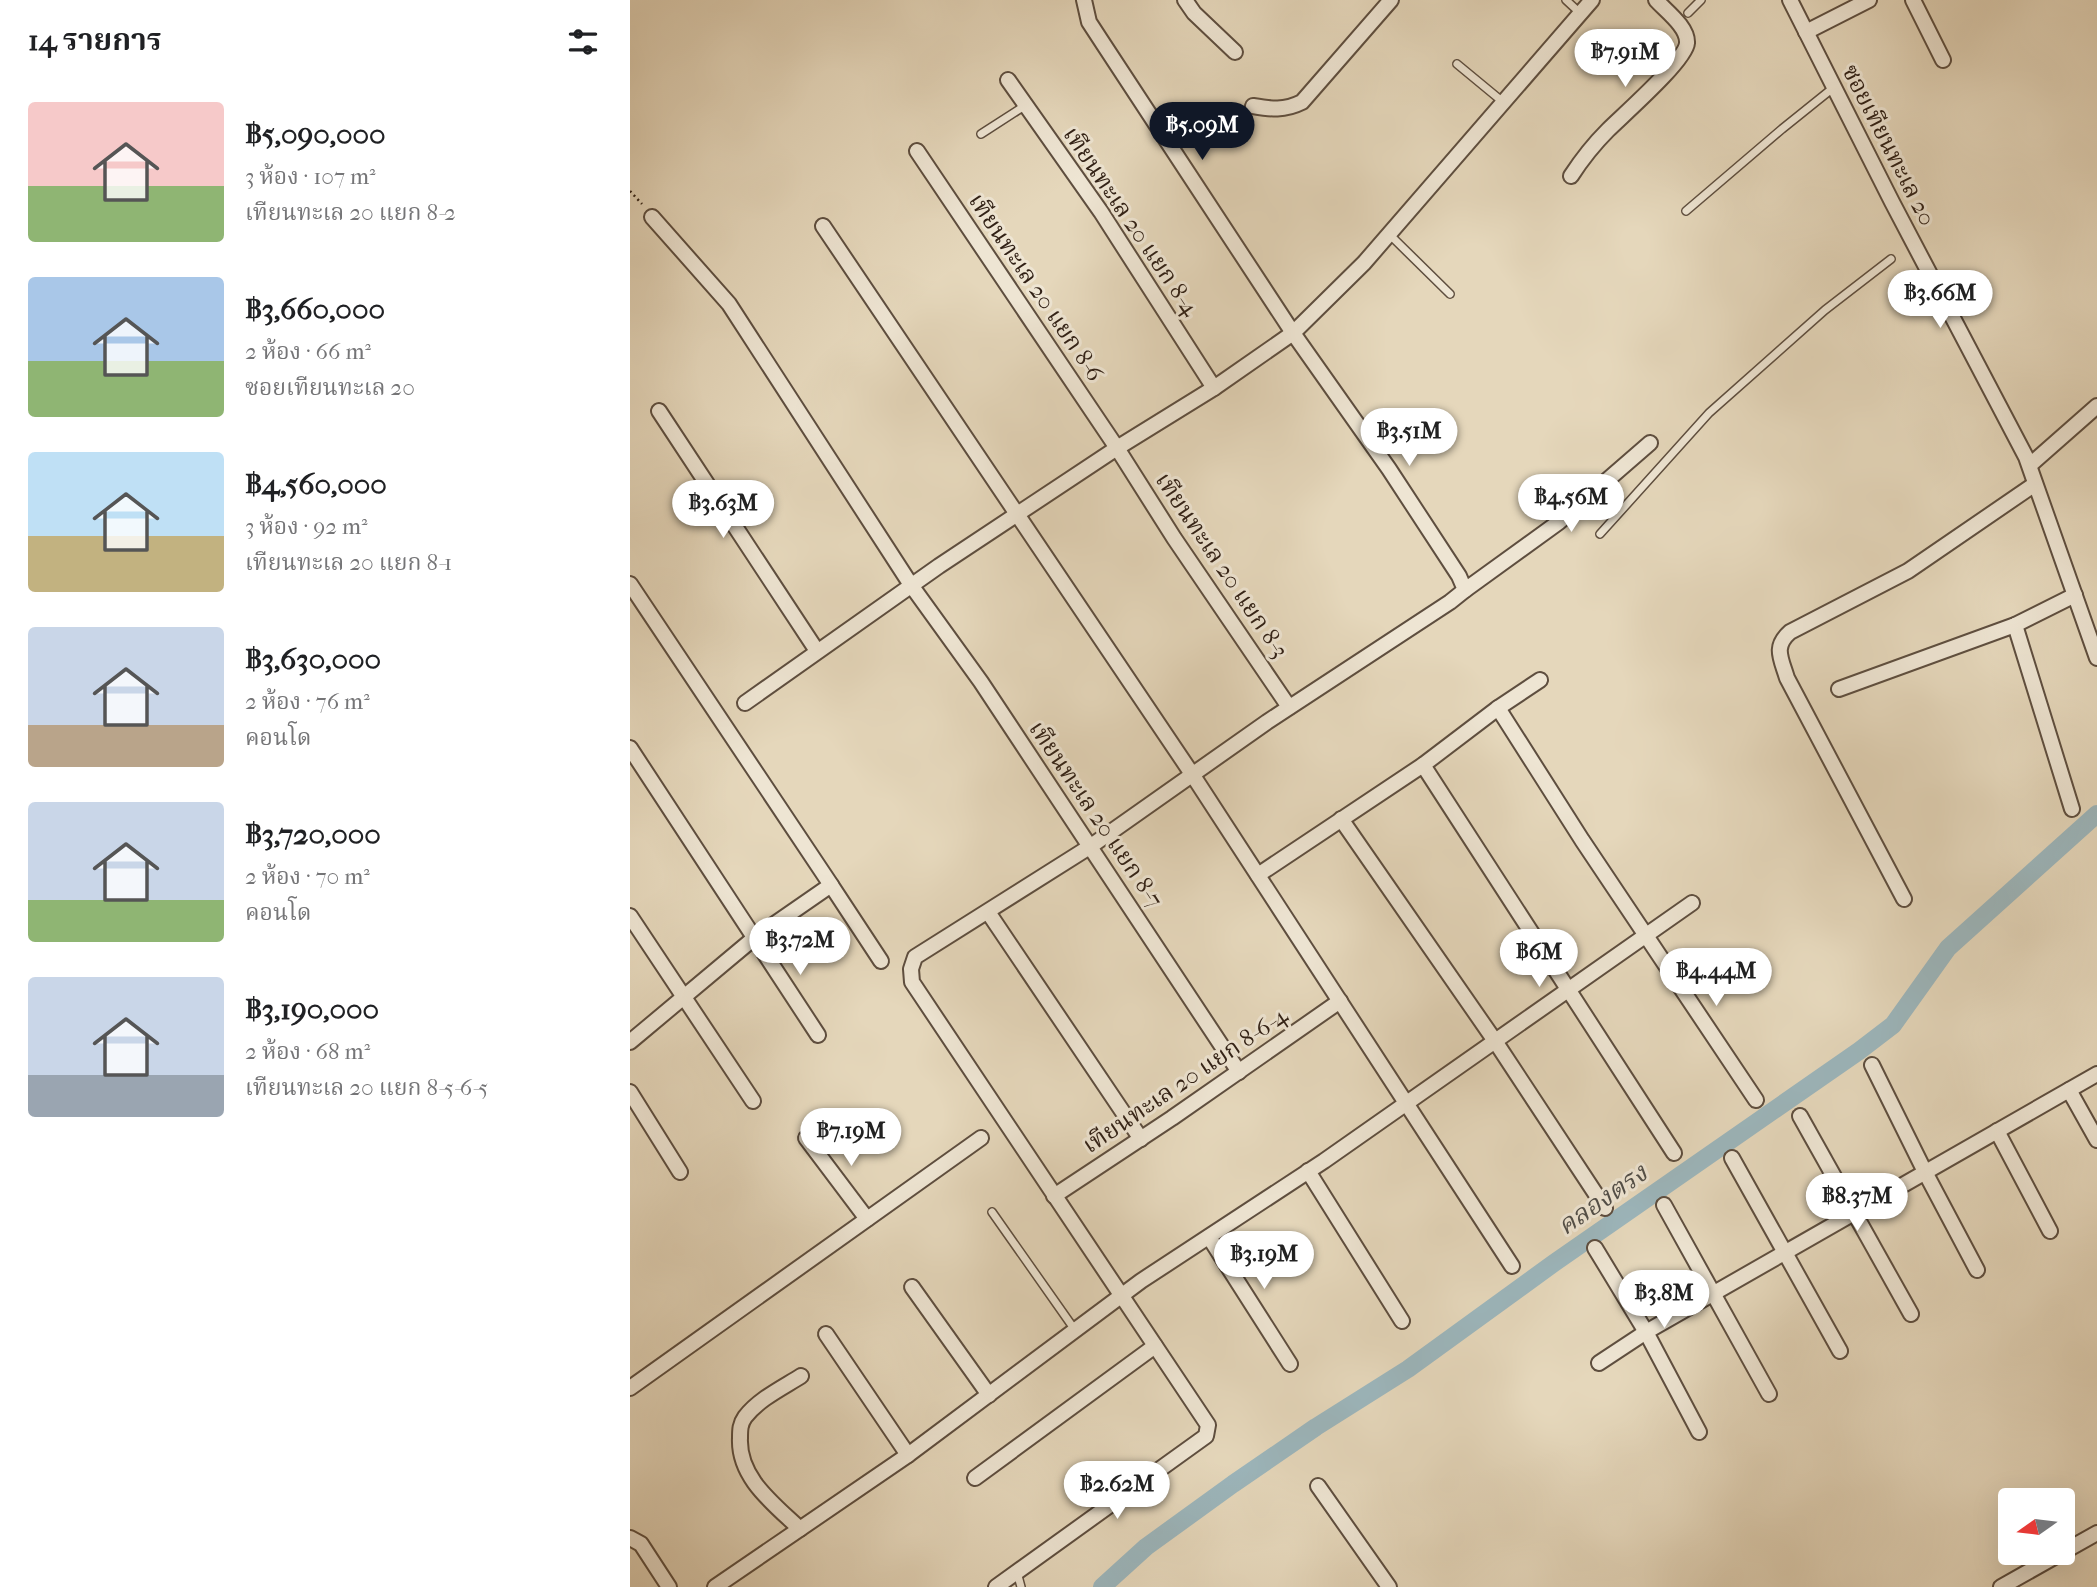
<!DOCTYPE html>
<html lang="th">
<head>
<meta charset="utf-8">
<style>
	:root { --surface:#fff; --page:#f2f2f2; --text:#202124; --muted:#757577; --accent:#111827 }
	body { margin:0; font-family:"IM FELL French Canon","Noto Serif Thai",serif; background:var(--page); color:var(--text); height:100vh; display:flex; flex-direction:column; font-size:26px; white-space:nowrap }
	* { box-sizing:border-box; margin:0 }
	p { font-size:23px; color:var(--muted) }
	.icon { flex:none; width:38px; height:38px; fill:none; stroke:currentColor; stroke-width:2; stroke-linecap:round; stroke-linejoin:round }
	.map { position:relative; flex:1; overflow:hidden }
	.side { display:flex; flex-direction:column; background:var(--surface); width:630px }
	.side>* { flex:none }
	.needle { width:46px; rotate:256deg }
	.buttons { position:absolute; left:1368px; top:1488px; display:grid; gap:14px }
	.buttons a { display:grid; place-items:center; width:77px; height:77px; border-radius:7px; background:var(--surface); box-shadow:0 7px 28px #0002; font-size:35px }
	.price { position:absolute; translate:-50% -60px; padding:0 16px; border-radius:24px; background:#fff; color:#222; font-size:23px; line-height:46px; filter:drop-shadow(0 2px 4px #0008) }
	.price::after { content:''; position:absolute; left:50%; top:42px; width:21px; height:16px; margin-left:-10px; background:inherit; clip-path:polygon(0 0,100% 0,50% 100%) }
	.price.selected { background:var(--accent); color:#fff }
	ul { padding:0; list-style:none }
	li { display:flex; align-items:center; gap:21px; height:175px; padding:0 28px }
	li span { display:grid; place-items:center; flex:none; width:196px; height:140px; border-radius:7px; color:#555 }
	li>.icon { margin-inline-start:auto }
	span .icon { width:84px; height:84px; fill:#fffc; stroke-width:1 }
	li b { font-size:30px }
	h2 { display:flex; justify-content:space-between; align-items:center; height:84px; padding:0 28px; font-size:30px }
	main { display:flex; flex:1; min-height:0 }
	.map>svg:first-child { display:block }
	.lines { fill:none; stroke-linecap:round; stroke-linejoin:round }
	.canal { stroke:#9cb6bc; stroke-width:18 }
	.service-casing { stroke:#5e4e3f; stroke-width:10 }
	.minor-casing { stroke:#5e4e3f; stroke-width:18 }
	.path { stroke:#312116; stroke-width:2.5; stroke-dasharray:2 3.5; stroke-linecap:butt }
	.service { stroke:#eee5d3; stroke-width:7 }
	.minor { stroke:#eee5d3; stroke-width:14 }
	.labels { text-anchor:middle; stroke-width:6; stroke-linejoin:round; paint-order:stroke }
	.street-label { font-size:24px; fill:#312116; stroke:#eee5d3 }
	.water-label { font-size:26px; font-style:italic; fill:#514e48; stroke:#eee5d3 }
</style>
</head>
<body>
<main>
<section class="side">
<h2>14 รายการ<svg class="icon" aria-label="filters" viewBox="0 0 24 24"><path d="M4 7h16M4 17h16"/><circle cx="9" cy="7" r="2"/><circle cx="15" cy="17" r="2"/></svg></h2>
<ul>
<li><span style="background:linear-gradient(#f6c9c9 60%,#8fb573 0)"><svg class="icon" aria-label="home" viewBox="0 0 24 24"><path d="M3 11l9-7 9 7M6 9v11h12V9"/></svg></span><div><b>฿5,090,000</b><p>3 ห้อง · 107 m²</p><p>เทียนทะเล 20 แยก 8-2</p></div></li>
<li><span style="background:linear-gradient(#a9c7e8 60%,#8fb573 0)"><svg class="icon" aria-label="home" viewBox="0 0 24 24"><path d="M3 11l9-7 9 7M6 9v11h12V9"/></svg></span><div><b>฿3,660,000</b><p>2 ห้อง · 66 m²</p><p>ซอยเทียนทะเล 20</p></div></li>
<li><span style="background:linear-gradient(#bfe0f5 60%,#c2b280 0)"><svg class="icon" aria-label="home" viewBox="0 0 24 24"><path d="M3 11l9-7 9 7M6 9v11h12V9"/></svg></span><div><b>฿4,560,000</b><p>3 ห้อง · 92 m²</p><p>เทียนทะเล 20 แยก 8-1</p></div></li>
<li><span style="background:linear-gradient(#c9d6e8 70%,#b9a48a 0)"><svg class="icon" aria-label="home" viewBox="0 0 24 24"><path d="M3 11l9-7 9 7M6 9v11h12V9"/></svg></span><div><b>฿3,630,000</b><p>2 ห้อง · 76 m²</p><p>คอนโด</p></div></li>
<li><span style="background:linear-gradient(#c9d6e8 70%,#8fb573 0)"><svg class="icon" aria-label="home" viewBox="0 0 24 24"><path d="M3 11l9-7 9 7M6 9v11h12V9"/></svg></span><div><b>฿3,720,000</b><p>2 ห้อง · 70 m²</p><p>คอนโด</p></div></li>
<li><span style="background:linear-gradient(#c9d6e8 70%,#9aa5b1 0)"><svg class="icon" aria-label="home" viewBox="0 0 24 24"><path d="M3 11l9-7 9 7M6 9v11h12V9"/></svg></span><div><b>฿3,190,000</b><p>2 ห้อง · 68 m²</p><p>เทียนทะเล 20 แยก 8-5-6-5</p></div></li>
</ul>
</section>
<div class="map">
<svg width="1467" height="1587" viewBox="0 0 1467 1587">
	<rect width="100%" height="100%" fill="#e5d7bb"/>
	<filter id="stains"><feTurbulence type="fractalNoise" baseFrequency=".00286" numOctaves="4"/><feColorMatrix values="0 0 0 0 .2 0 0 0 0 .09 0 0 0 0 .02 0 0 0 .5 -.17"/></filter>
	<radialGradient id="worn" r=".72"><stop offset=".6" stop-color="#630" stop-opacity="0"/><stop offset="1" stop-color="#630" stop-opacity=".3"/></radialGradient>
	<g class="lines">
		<polyline class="canal" points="472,1587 516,1547 603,1484 686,1427 778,1369 924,1263 1229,1051 1263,1025 1318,948 1467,814"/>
		<g class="service-casing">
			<g id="service">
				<polyline points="936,0 950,13"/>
				<polyline points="1058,13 1071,0"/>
				<polyline points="827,64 873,102"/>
				<polyline points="351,134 396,105"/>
				<polyline points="1056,211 1152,129 1203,88"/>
				<polyline points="759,234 820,294"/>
				<polyline points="970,534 1079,413 1195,310 1261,259"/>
				<polyline points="362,1212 445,1330"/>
				<polyline points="387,1572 391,1587"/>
			</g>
		</g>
		<g class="minor-casing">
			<g id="minor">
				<polyline points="555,0 564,13 605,52"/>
				<polyline points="1160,0 1262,202 1396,457 1467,658"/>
				<polyline points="1283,0 1313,60"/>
				<polyline points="1176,32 1239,0"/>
				<polyline points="378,80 471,212 584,388"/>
				<path d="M623,106C641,109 654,111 672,102L761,0"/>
				<polyline points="287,151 487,448 544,538 659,707"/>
				<path d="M941,176C952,159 964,144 978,130C993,115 1056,60 1057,43C1058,27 1036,11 1026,0"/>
				<polyline points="22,217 99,304 281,585 351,682 609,1072"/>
				<polyline points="193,226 562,774 882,1266"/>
				<polyline points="29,411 187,651"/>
				<polyline points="1400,465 1467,406"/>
				<polyline points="0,584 201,885 123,939 0,1042"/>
				<polyline points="835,590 929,522 1020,443"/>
				<polyline points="1385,625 1442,809"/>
				<polyline points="1209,689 1385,625 1445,595"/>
				<polyline points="115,703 309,566 487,448 584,388 663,333 734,263 962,0"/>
				<polyline points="868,708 952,840 1126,1100"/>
				<polyline points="0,748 188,1035"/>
				<polyline points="793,765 1044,1153"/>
				<polyline points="711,819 865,1041 975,1208"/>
				<polyline points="628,875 793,765 868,708 910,680"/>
				<polyline points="201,885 251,961"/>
				<path d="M1274,899L1157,678C1151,658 1143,647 1160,632L1278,571L1405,484"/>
				<polyline points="358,912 511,1139"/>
				<polyline points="0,916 123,1101"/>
				<polyline points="1242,1065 1295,1172 1347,1270"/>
				<polyline points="1439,1090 1467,1140"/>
				<polyline points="0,1092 50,1172"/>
				<polyline points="1170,1116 1281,1314"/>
				<polyline points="1367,1131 1420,1231"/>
				<polyline points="176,1138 237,1219"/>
				<polyline points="1102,1158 1210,1351"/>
				<polyline points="678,1171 772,1321"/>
				<polyline points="424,1196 542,1118 710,1001"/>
				<polyline points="1034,1205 1139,1394"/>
				<polyline points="579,1237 660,1364"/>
				<polyline points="965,1248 1016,1332 1069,1432"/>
				<polyline points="282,1287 359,1395"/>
				<polyline points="196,1334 278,1455"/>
				<polyline points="969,1363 1016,1332 1467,1074"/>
				<polyline points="0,1388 351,1138"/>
				<polyline points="345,1478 525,1346"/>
				<polyline points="688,1486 759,1587"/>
				<path d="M170,1529C144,1504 108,1478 110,1438C110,1430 110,1424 115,1417C129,1399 152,1388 171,1376"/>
				<polyline points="0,1538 11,1544 39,1587"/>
				<polyline points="85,1587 278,1455 511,1281 694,1161 1062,903"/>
				<polyline points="366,1587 576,1436 578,1425 282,982 281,969 285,957 461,846 637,722 820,602 835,590 829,576 759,469 663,333 474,45 459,22 454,0"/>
				<polyline points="1371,1587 1467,1533"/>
			</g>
		</g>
		<polyline class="path" points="0,191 12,204"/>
		<use href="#service" class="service"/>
		<use href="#minor" class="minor"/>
	</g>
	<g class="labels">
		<g class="street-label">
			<text transform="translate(1259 145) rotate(63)" y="8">ซอยเทียนทะเล 20</text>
			<text transform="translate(501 221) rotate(56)" y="8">เทียนทะเล 20 แยก 8-4</text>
			<text transform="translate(406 287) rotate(56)" y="8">เทียนทะเล 20 แยก 8-6</text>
			<text transform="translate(592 565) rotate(56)" y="8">เทียนทะเล 20 แยก 8-3</text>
			<text transform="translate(466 814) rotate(56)" y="8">เทียนทะเล 20 แยก 8-7</text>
			<text transform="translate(555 1080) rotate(-34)" y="8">เทียนทะเล 20 แยก 8-6-4</text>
		</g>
		<g class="water-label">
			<text transform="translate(972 1199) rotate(-35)" y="9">คลองตรง</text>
		</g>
	</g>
	<rect width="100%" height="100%" filter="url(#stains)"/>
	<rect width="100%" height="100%" fill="url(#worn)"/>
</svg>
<div class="buttons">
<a><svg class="needle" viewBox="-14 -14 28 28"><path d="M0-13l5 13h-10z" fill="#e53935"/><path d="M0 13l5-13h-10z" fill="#757577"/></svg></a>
</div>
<b class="price" style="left:995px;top:89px">฿7.91M</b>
<b class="price selected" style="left:572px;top:162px">฿5.09M</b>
<b class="price" style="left:1310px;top:330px">฿3.66M</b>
<b class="price" style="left:779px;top:468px">฿3.51M</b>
<b class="price" style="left:941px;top:534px">฿4.56M</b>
<b class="price" style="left:93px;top:540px">฿3.63M</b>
<b class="price" style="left:170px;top:977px">฿3.72M</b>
<b class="price" style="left:909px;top:989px">฿6M</b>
<b class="price" style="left:1086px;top:1008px">฿4.44M</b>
<b class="price" style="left:221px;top:1168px">฿7.19M</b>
<b class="price" style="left:1227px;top:1233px">฿8.37M</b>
<b class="price" style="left:634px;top:1291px">฿3.19M</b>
<b class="price" style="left:1034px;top:1330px">฿3.8M</b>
<b class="price" style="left:487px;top:1521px">฿2.62M</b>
</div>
</main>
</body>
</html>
